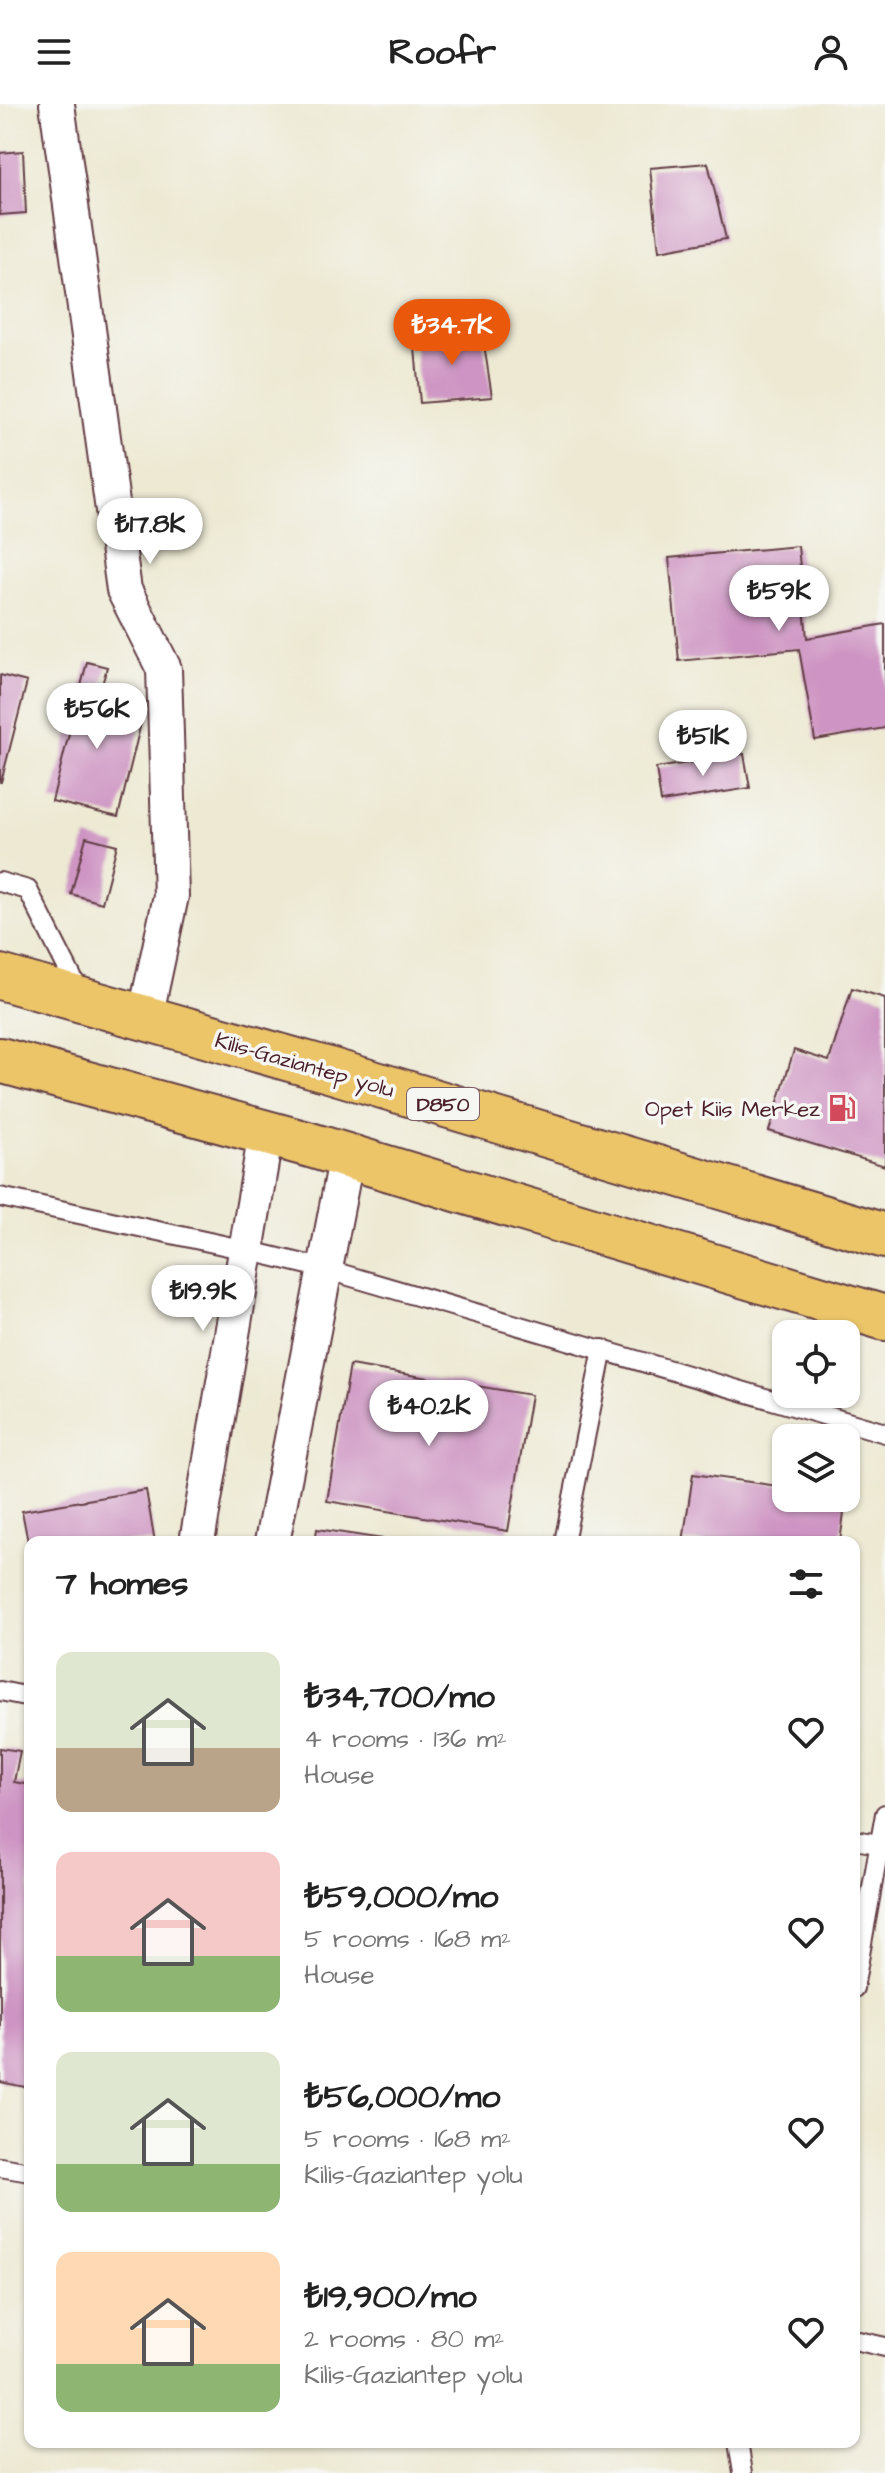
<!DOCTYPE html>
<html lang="en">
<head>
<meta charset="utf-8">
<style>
	:root { --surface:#fff; --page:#f6f6f6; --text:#222; --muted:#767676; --accent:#ea580c }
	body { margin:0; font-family:"Architects Daughter",sans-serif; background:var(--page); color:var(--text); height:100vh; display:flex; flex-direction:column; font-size:30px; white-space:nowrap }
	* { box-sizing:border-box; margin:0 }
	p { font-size:26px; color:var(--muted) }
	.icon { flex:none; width:44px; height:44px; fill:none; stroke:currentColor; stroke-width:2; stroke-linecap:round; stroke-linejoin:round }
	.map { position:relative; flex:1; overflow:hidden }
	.drawer { position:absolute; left:24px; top:1432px; width:836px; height:912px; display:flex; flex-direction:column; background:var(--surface); border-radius:16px; box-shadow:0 2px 6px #0004 }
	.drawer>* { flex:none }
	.controls { position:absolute; left:772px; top:1216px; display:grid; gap:16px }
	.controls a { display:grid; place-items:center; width:88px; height:88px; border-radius:16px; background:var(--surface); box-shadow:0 2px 6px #0004; font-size:40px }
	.price { position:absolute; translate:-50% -68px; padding:0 18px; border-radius:28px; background:#fff; color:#222; font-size:26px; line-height:52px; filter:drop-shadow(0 2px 4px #0008) }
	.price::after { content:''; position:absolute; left:50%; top:48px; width:24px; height:18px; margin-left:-12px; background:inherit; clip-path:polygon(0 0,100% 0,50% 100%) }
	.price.selected { background:var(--accent); color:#fff }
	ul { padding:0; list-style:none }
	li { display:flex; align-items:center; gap:24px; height:200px; padding:0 32px }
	li span { display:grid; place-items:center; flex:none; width:224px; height:160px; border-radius:16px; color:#555 }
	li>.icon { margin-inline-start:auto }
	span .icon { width:96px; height:96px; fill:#fffc; stroke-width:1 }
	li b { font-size:34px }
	h2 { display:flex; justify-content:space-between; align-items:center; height:96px; padding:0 32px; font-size:34px }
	header { display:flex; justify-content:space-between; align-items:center; height:104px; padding:0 32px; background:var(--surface); font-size:36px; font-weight:700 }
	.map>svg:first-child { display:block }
	.building { fill:#ce94c3 }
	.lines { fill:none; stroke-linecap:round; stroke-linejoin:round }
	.service-casing { stroke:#623d44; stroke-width:22 }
	.minor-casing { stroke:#623d44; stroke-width:38 }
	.trunk-casing { stroke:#623d44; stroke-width:48 }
	.service { stroke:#fff; stroke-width:18 }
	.minor { stroke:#fff; stroke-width:34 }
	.trunk { stroke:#ecc569; stroke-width:44 }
	.labels { text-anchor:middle; stroke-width:7; stroke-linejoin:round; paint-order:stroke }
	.shield { fill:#f6f6f2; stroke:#7e6067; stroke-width:2 }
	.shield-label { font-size:20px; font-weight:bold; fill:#4a1f2b }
	.street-label { font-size:22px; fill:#4a1f2b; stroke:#f6f6f2 }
	.poi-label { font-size:22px; fill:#4a1f2b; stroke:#f6f6f2; text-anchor:end }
</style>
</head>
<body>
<header><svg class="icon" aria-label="menu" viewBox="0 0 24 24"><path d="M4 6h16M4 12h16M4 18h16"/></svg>Roofr<svg class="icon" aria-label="person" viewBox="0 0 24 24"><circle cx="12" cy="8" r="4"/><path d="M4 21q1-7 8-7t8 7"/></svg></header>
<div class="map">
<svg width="885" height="2369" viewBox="0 0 885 2369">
	<rect width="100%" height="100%" fill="#f6f6f2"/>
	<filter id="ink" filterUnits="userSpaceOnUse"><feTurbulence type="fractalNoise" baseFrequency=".0125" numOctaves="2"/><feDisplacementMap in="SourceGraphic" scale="16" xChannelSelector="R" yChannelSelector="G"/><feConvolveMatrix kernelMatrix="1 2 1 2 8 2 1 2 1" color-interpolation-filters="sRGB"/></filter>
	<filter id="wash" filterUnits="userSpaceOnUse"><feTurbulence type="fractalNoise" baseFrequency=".006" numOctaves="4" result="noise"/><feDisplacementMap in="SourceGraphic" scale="32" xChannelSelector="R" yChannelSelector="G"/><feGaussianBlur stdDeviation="1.8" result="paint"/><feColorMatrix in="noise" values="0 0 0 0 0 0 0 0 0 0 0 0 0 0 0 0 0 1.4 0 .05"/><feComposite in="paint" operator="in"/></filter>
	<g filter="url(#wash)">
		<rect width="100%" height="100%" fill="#ede9d3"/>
		<g id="blocks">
			<g class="building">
				<polygon points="23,47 26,109 0,111 0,49"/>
				<polygon points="708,59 726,135 659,147 650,64"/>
				<polygon points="482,227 492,293 420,299 414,233"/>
				<polygon points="798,442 807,534 885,520 885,624 815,636 799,545 679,557 669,454"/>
				<polygon points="87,558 107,563 97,599 143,611 118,713 52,697"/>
				<polygon points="0,571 27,578 1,678 0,678"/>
				<polygon points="744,650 750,684 661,698 656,664"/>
				<polygon points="86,733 117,741 102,799 71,790"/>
				<polygon points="852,884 885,894 885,1062 769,1027 794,946 829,957"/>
				<polygon points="350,1261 531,1291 508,1427 327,1397"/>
				<polygon points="693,1370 786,1383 786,1394 846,1394 840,1438 683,1438"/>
				<polygon points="146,1386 155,1438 57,1438 57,1435 28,1438 22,1407"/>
				<polygon points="317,1425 390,1436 390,1438 315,1438"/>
				<polygon points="0,1644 20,1647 14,1678 30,1681 30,1984 0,1978"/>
			</g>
		</g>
	</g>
	<g filter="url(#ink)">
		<use href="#blocks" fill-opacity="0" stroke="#623d44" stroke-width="2"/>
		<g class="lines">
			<g class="service-casing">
				<g id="service">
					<polyline points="0,778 28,786 81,891"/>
					<polyline points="0,1093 246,1146 325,1165 885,1329"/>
					<polyline points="564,1438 603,1245"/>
					<polyline points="0,1587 30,1593"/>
					<polyline points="854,1736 885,1741"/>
					<polyline points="854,1884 885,1710"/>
					<polyline points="0,2063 30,2068"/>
					<polyline points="854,2236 885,2243"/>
					<polyline points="738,2338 743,2369"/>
				</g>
			</g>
			<g class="minor-casing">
				<g id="minor">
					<polyline points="57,0 124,486 164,565 171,792 145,914"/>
					<polyline points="197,1438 266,1029"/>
					<polyline points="272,1438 347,1051"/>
				</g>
			</g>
			<g class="trunk-casing">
				<g id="trunk">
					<polyline points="0,873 329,966 885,1132"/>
					<polyline points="0,956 307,1040 885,1214"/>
				</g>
			</g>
			<use href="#service" class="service"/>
			<use href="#minor" class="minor"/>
			<use href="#trunk" class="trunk"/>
		</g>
	</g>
	<defs>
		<g id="fuel-bare" transform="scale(2.16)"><path d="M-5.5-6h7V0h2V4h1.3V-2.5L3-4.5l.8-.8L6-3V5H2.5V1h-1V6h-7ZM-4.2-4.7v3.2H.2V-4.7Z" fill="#d1495b" stroke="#f6f6f2" stroke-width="2.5" paint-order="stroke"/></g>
	</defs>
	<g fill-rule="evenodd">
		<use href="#fuel-bare" x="842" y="1004"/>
	</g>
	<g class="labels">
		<rect class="shield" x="407" y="984" width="72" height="32" rx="6"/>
		<g class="shield-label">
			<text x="443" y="1007">D850</text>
		</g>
		<g class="street-label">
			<text transform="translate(305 960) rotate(16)" y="8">Kilis-Gaziantep yolu</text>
		</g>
		<g class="poi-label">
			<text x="820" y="1012">Opet Kiis Merkez</text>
		</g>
	</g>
</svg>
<div class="controls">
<a><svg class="icon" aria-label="locate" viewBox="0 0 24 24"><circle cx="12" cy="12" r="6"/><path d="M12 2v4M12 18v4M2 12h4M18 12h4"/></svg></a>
<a><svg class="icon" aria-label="layers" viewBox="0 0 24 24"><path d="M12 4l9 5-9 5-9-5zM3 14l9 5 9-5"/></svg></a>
</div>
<b class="price selected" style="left:452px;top:263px">₺34.7K</b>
<b class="price" style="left:150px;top:462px">₺17.8K</b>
<b class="price" style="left:779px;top:529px">₺59K</b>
<b class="price" style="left:97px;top:647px">₺56K</b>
<b class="price" style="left:703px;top:674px">₺51K</b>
<b class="price" style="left:203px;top:1229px">₺19.9K</b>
<b class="price" style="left:429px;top:1344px">₺40.2K</b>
<section class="drawer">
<h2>7 homes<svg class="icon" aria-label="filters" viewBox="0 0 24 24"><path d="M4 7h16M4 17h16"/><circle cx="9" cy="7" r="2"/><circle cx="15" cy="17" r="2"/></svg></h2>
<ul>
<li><span style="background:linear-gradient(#dfe7d0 60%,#b9a48a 0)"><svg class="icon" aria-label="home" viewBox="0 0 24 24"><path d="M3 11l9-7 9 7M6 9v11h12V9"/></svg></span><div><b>₺34,700/mo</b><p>4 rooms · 136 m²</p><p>House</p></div><svg class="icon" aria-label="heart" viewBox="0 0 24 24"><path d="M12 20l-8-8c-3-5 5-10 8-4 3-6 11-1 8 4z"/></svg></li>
<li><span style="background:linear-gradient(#f6c9c9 65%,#8fb573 0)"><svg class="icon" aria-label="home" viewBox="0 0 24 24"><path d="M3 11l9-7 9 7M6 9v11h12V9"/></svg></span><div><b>₺59,000/mo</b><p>5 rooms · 168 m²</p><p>House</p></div><svg class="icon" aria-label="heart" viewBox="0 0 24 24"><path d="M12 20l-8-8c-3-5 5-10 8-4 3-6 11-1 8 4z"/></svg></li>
<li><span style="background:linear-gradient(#dfe7d0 70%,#8fb573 0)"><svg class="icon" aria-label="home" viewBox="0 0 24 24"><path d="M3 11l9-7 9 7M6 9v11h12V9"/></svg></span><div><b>₺56,000/mo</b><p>5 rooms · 168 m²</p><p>Kilis-Gaziantep yolu</p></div><svg class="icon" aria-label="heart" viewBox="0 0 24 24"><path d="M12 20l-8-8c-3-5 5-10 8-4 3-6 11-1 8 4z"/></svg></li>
<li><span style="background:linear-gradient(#ffd9b3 70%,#8fb573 0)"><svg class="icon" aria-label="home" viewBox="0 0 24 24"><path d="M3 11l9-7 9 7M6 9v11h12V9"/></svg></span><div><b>₺19,900/mo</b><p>2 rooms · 80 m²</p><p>Kilis-Gaziantep yolu</p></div><svg class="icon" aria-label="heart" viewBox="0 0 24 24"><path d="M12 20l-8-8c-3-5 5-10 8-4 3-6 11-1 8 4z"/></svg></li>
</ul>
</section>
</div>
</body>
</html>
